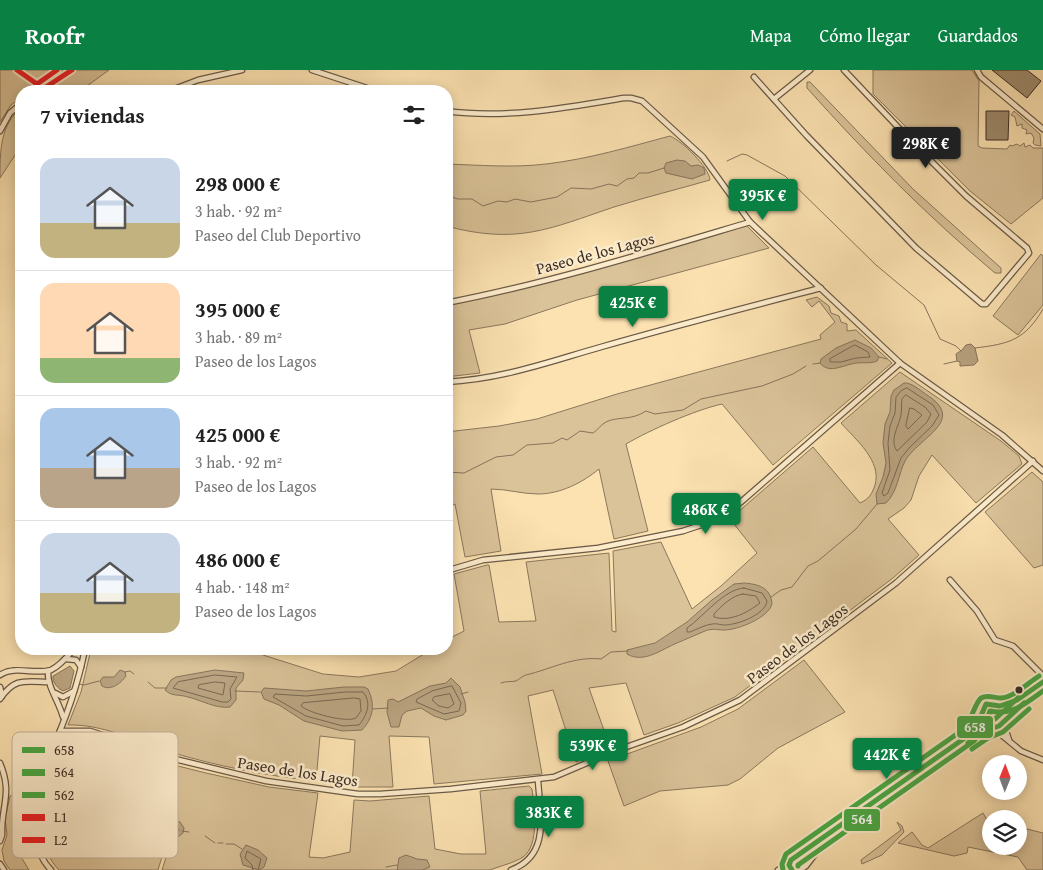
<!DOCTYPE html>
<html lang="es">
<head>
<meta charset="utf-8">
<style>
	:root { --surface:#fff; --page:#f6f6f6; --text:#222; --muted:#767676; --line:#e0e0e0; --accent:#0b8043 }
	body { margin:0; font-family:"Gentium Book Plus",serif; background:var(--page); color:var(--text); height:100vh; display:flex; flex-direction:column; font-size:19px; white-space:nowrap }
	* { box-sizing:border-box; margin:0 }
	p { font-size:16px; color:var(--muted) }
	.icon { flex:none; width:28px; height:28px; fill:none; stroke:currentColor; stroke-width:2; stroke-linecap:round; stroke-linejoin:round }
	.map { position:relative; flex:1; overflow:hidden }
	.sheet { position:absolute; left:15px; top:15px; width:438px; height:570px; display:flex; flex-direction:column; background:var(--surface); border-radius:20px; box-shadow:0 2px 12px #0003 }
	.sheet>* { flex:none }
	.needle { width:32px; rotate:1deg }
	.fabs { position:absolute; left:982px; top:685px; display:grid; gap:10px }
	.fabs a { display:grid; place-items:center; width:45px; height:45px; border-radius:50%; background:var(--surface); box-shadow:0 2px 12px #0003; font-size:25px }
	.price { position:absolute; translate:-50% -42px; padding:0 11px; border-radius:5px; background:var(--accent); color:#fff; font-size:16px; line-height:32px; filter:drop-shadow(0 1px 2px #0008) }
	.price::after { content:''; position:absolute; left:50%; top:30px; width:15px; height:11px; margin-left:-8px; background:inherit; clip-path:polygon(0 0,100% 0,50% 100%) }
	.price.selected { background:#222; color:#fff }
	ul { padding:0; list-style:none }
	li { display:flex; align-items:center; gap:15px; height:125px; padding:0 25px }
	li+li { border-top:1px solid var(--line) }
	li span { display:grid; place-items:center; flex:none; width:140px; height:100px; border-radius:15px; color:#555 }
	li>.icon { margin-inline-start:auto }
	span .icon { width:60px; height:60px; fill:#fffc; stroke-width:1 }
	li b { font-size:21px }
	h2 { display:flex; justify-content:space-between; align-items:center; height:60px; padding:0 25px; font-size:21px }
	header { display:flex; align-items:center; gap:30px; box-sizing:border-box; height:70px; padding:0 25px; background:var(--accent); color:#fff }
	header strong { font-size:24px }
	nav { display:flex; gap:28px; margin-inline-start:auto; font-size:18px }
	.map>svg:first-child { display:block }
	.green { fill:#dbc399; stroke:#8a785e }
	.water { fill:#baa481; stroke:#87745c }
	.lines { fill:none; stroke-linecap:round; stroke-linejoin:round }
	.shore { stroke:#7a6852; stroke-width:1 }
	.stream { stroke:#87745c; stroke-width:1 }
	.building { fill:#9f8b6d; stroke:#3a2c24 }
	.street-casing { stroke:#6a5a47; stroke-width:7 }
	.street { stroke:#fdeccc; stroke-width:4.5 }
	.bus-1-casing { stroke:#fdeccc; stroke-width:9 }
	.bus-2-casing { stroke:#fdeccc; stroke-width:9 }
	.bus-3-casing { stroke:#fdeccc; stroke-width:9 }
	.bus-4-casing { stroke:#fdeccc; stroke-width:9 }
	.bus-5-casing { stroke:#fdeccc; stroke-width:9 }
	.bus-1 { stroke:#48a944; stroke-width:5 }
	.bus-2 { stroke:#48a944; stroke-width:5 }
	.bus-3 { stroke:#48a944; stroke-width:5 }
	.bus-4 { stroke:#ee1c25; stroke-width:5 }
	.bus-5 { stroke:#ee1c25; stroke-width:5 }
	.bus-dot { fill:#3a2c24; stroke:#fdeccc; stroke-width:2 }
	.labels { text-anchor:middle; stroke-width:5; stroke-linejoin:round; paint-order:stroke }
	.street-label { font-size:16px; fill:#3a2c24; stroke:#fdeccc }
	.key { fill:#fdeccc; stroke:#c2b29a; stroke-width:1 }
	.key-label { font-size:14px; fill:#3a2c24 }
	.line-badge { stroke:#fdeccc; stroke-width:2 }
	.badge-label { font-size:14px; text-anchor:middle; font-weight:bold; fill:#fff }
</style>
</head>
<body>
<header>
<strong>Roofr</strong>
<nav><a>Mapa</a><a>Cómo llegar</a><a>Guardados</a></nav>
</header>
<div class="map">
<svg width="1043" height="800" viewBox="0 0 1043 800">
	<rect width="100%" height="100%" fill="#fce2b1"/>
	<filter id="stains"><feTurbulence type="fractalNoise" baseFrequency=".004" numOctaves="4"/><feColorMatrix values="0 0 0 0 .2 0 0 0 0 .09 0 0 0 0 .02 0 0 0 .5 -.17"/></filter>
	<radialGradient id="worn" r=".72"><stop offset=".6" stop-color="#630" stop-opacity="0"/><stop offset="1" stop-color="#630" stop-opacity=".3"/></radialGradient>
	<g class="green">
		<polygon points="0,0 63,0 31,21 21,21 21,28 11,35 0,52"/>
		<polygon points="77,0 109,0 80,21 46,21"/>
		<polygon points="873,0 972,0 979,11 978,76 982,78 1007,79 1010,75 1012,76 1017,74 1020,76 1024,73 1025,77 1030,75 1033,78 1043,78 1043,128 1011,154 970,121 873,24"/>
		<path d="M807,12H810L913,119L1001,198V203H995C927,146 866,84 807,18Z"/>
		<path d="M21,38V80L17,82L0,108C0,82 0,55 21,38Z"/>
		<polygon points="1014,41 1040,64 1041,76 1035,75 1033,73 1034,68 1031,63 1026,64 1027,60 1022,58 1022,54 1017,56 1015,47 1011,45"/>
		<path d="M670,66C682,71 709,97 710,110C679,119 646,127 614,137C549,159 517,175 446,156V94C479,95 513,98 546,94C589,89 629,77 670,66Z"/>
		<polygon points="746,155 769,178 577,230 505,254 469,260 480,303 446,307 446,235 550,212"/>
		<polygon points="1041,184 1043,186 1043,235 1018,265 993,246"/>
		<path d="M817,227L829,236L831,243L839,246L841,252L847,254V261L856,260L892,293L773,395L722,334C695,340 650,360 626,374L648,461L614,469L599,399C582,413 560,424 538,424C522,424 507,419 491,419L501,481L465,487L455,434L446,439V362L499,356L537,349L617,324L821,269L820,265L835,252L819,231L812,237L806,230Z"/>
		<path d="M900,302L1001,371L1019,386L1022,394L976,433L932,385L919,406L911,430L904,438L888,449L919,485L893,508L735,627L678,653L644,665L626,613L589,618L610,677L576,692L553,620L528,626L542,704L434,714L429,667L389,666L393,717H352L355,670L320,666L316,711C267,706 217,696 170,682C136,671 103,654 68,655L81,622L91,579H244L323,604L359,607L396,601L432,579H446V570L464,561L454,504L487,495H489L499,552L536,551L526,492L609,483L612,561L616,562L613,481L661,472L692,539L721,516L757,483L730,449L813,377L860,433C869,429 872,424 875,415C882,391 856,370 841,353Z"/>
		<polygon points="1032,402 1043,412 1043,495 1034,498 985,442"/>
		<polygon points="804,590 845,642 778,678 740,709 728,715 660,721 624,736 608,691 701,657 738,639"/>
		<path d="M76,666L92,668L170,694L206,703L269,717L318,723L309,787L323,788L350,782L354,730L370,731L429,726L435,779L461,784H486L480,721L529,716L532,719C534,737 540,775 523,787C514,793 500,796 490,800H162L168,781L164,780L158,800H59C43,784 25,739 36,717C39,712 43,709 46,704C54,693 58,681 63,669Z"/>
		<polygon points="13,725 18,755 18,782 29,800 10,800 4,791 2,780 7,765 5,749 10,726"/>
		<polygon points="983,743 987,750 991,751 991,776 1019,776 1019,757 1043,763 1043,800 1027,800 1018,787 968,777 967,783 954,786 898,773 912,762 922,775 928,778"/>
		<polygon points="897,752 902,756 904,762 882,785 862,794 861,790 901,760"/>
	</g>
	<g class="water">
		<polygon points="677,90 685,91 691,96 698,95 704,98 705,104 692,109 666,103 664,98 666,93"/>
		<path d="M855,270L871,278L879,287L877,291C870,294 865,292 857,293C845,294 829,305 820,293L821,289L836,278Z"/>
		<polygon points="971,274 975,278 978,291 974,295 960,296 960,292 957,291 956,284 962,280 966,275"/>
		<path d="M904,313C911,312 921,321 927,325C967,351 919,367 905,391C898,405 898,421 886,433L877,434L876,424L883,407L886,393L883,373L885,354L890,342L891,326L894,320Z"/>
		<path d="M744,513C757,514 771,517 772,534C768,548 738,560 724,560C717,560 712,558 705,561C696,565 686,569 677,573C662,579 644,594 627,584V580L655,573L687,552L712,530L734,514Z"/>
		<path d="M70,596L74,601L70,618L63,621C58,619 52,612 53,606Z"/>
		<path d="M120,600L125,602L126,606C120,614 111,621 102,616L100,611L103,607H114Z"/>
		<path d="M215,600L244,603L243,610L236,618V630L230,637C216,639 201,630 188,627C179,624 172,627 165,620L171,610L176,607Z"/>
		<polygon points="451,608 460,617 465,632 466,641 463,645 446,650 434,646 421,638 407,641 402,645 399,657 391,657 387,642 388,630 393,629 398,632 430,616 446,613"/>
		<path d="M344,617H364L368,619C375,634 374,647 362,660L342,661L304,651L279,635L264,629L261,622L264,618L306,621Z"/>
		<path d="M151,749L180,752L184,758L183,763L174,770C162,768 139,768 146,750Z"/>
		<polygon points="246,775 258,780 267,788 264,797 259,800 243,795 240,784"/>
		<polygon points="406,785 417,789 427,790 430,797 422,800 397,800 399,788"/>
	</g>
	<g class="lines">
		<g class="shore">
			<polygon points="855,275 868,282 870,287 856,288 841,292 830,292 830,289"/>
			<polygon points="907,318 933,335 939,345 932,356 910,377 901,388 888,423 884,426 882,423 890,400 888,373 890,356 895,343 896,327 901,321"/>
			<path d="M906,325L925,337L931,344L927,352L897,381C889,370 899,356 901,345C902,340 901,334 902,329Z"/>
			<polygon points="910,338 914,339 922,345 908,359 906,356"/>
			<path d="M744,518L762,523L767,531C765,545 737,555 724,555C720,555 717,553 712,554C705,555 697,559 690,562H687V558C703,547 724,519 744,518Z"/>
			<path d="M743,524L756,526L760,533C747,543 730,552 714,547V544C721,536 733,525 743,524Z"/>
			<polygon points="215,605 237,607 230,619 231,629 228,632 222,632 173,618 178,612"/>
			<polygon points="215,612 225,613 223,625 198,618 199,615"/>
			<polygon points="452,616 461,633 459,641 444,644 416,632 417,629 432,621"/>
			<path d="M345,622H363C372,633 367,645 359,655L343,656L306,646L273,627L275,624L306,626Z"/>
			<polygon points="450,624 454,634 448,638 439,636 432,630 434,627"/>
			<path d="M354,628L360,629L361,641L356,648C346,653 309,643 301,636L303,633Z"/>
			<path d="M92,728C107,733 127,737 126,757L121,756L105,743L90,736L89,730Z"/>
			<polygon points="152,754 175,755 179,760 173,765 152,761 149,757"/>
			<polyline points="253,800 252,795 245,788 247,781 261,789 258,800"/>
		</g>
		<g class="stream">
			<polyline points="727,91 742,84 747,85 785,106 876,195 924,235 940,269 956,276 961,281"/>
			<polyline points="446,125 458,129 472,129 483,136 498,131 507,132 515,129 531,132 557,127 571,118 591,119 609,114 617,116 627,109 634,108 639,103 648,103 664,98"/>
			<path d="M975,278C1009,274 1025,270 1043,239"/>
			<polyline points="879,287 887,289"/>
			<polyline points="813,294 820,293"/>
			<polyline points="944,294 957,291"/>
			<path d="M446,402L464,403L496,387L513,385L527,375L553,373L562,368L567,370L580,361L593,363C598,360 600,355 606,352C618,346 631,351 646,341L655,344L683,340L701,329L762,316L793,304L806,296"/>
			<polyline points="771,527 781,520 792,517 808,496 818,491 856,459 877,434"/>
			<polyline points="125,602 130,601 134,604"/>
			<polyline points="148,612 155,618 167,618"/>
			<path d="M501,613C506,611 511,612 516,611C520,609 522,606 526,605C551,599 574,586 601,589L611,582L628,581"/>
			<polyline points="79,614 84,615 99,611"/>
			<polyline points="235,621 260,622"/>
			<polyline points="461,624 468,622"/>
			<polyline points="373,639 388,638"/>
			<polyline points="76,726 85,729"/>
			<polyline points="182,761 189,762"/>
			<polyline points="205,766 215,773"/>
			<polyline points="218,773 223,773"/>
			<polyline points="226,774 234,774 242,779"/>
			<polyline points="386,797 397,795"/>
		</g>
	</g>
	<g class="building">
		<polygon points="992,0 1027,0 1041,11 1027,28"/>
		<polygon points="986,41 1009,41 1008,70 986,70"/>
	</g>
	<g class="lines">
		<g class="street-casing">
			<g id="street">
				<polyline points="312,0 376,21"/>
				<polyline points="977,0 981,7 1043,59"/>
				<polyline points="754,7 806,65 916,178 982,234 986,234 1029,183 1027,178 966,126 912,72 844,0"/>
				<polyline points="40,21 72,0"/>
				<polyline points="169,21 198,10 242,0"/>
				<polyline points="774,29 810,0"/>
				<path d="M446,41C506,49 565,38 624,28H631L642,31L703,87L750,152L900,293L1002,365L1043,401"/>
				<polyline points="0,61 10,43 21,34"/>
				<path d="M446,233C549,213 649,182 750,152"/>
				<path d="M446,312C503,309 548,292 601,277C674,256 748,237 821,218"/>
				<polyline points="446,501 483,490 598,478 683,461 719,449 741,432 900,293"/>
				<polyline points="950,510 977,541 995,570 1013,576 1043,606"/>
				<polyline points="66,589 76,590 81,597"/>
				<path d="M48,601C47,617 59,631 63,647"/>
				<path d="M0,605C15,595 35,605 51,600C60,596 68,586 74,579"/>
				<polyline points="0,617 2,626"/>
				<polyline points="55,623 63,627 74,621"/>
				<path d="M0,629C14,608 24,611 47,612"/>
				<polyline points="1000,636 1017,630 1043,612"/>
				<polyline points="1003,652 1009,670"/>
				<path d="M990,658C957,647 1007,615 1004,649"/>
				<polyline points="993,658 1021,681 1043,690"/>
				<polyline points="60,661 90,661 179,690 266,711 358,724 380,724 451,719 554,707 615,681 683,657 740,630 896,513 1033,391"/>
				<path d="M0,693C11,720 4,729 2,756"/>
				<polyline points="0,771 2,765 2,755"/>
				<polyline points="0,794 4,800"/>
				<path d="M51,800C36,785 25,745 29,725C32,710 44,698 50,684C65,651 78,615 85,579"/>
				<path d="M511,800C551,785 540,744 538,710"/>
				<polyline points="778,800 789,792"/>
				<polyline points="792,800 789,795 791,790 968,665 980,649"/>
				<polyline points="800,800 806,796 819,779 984,661 999,656 1010,644 1043,619"/>
			</g>
		</g>
		<use href="#street" class="street"/>
		<g class="bus-1-casing">
			<g id="bus-1">
				<polyline points="968,673 984,661 999,656 1024,633"/>
				<polyline points="792,800 789,795 791,790 969,665 978,653 986,634 1000,636 1017,630 1043,612"/>
			</g>
		</g>
		<g class="bus-2-casing">
			<g id="bus-2">
				<polyline points="972,679 988,668 1003,662 1029,639"/>
				<path d="M798,796V795L974,671L984,657L990,641C1012,646 1026,633 1043,621"/>
			</g>
		</g>
		<g class="bus-3-casing">
			<g id="bus-3">
				<polyline points="964,667 980,655 995,649 1019,627"/>
				<path d="M783,800L782,794L786,784L964,659C971,651 975,633 981,628C988,624 994,628 1001,628C1014,627 1028,613 1039,606"/>
			</g>
		</g>
		<g class="bus-4-casing">
			<polyline id="bus-4" points="40,21 72,0"/>
		</g>
		<g class="bus-5-casing">
			<polyline id="bus-5" points="17,0 37,14 57,0"/>
		</g>
		<use href="#bus-1" class="bus-1"/>
		<use href="#bus-2" class="bus-2"/>
		<use href="#bus-3" class="bus-3"/>
		<use href="#bus-4" class="bus-4"/>
		<use href="#bus-5" class="bus-5"/>
	</g>
	<circle class="bus-dot" cx="1019" cy="620" r="4.5"/>
	<g class="labels">
		<g class="street-label">
			<text transform="translate(595 183) rotate(-15)" y="6">Paseo de los Lagos</text>
			<text transform="translate(797 573) rotate(-37)" y="6">Paseo de los Lagos</text>
			<text transform="translate(298 701) rotate(9)" y="6">Paseo de los Lagos</text>
		</g>
	</g>
	<rect x="12" y="662" width="166" height="126" rx="8" class="key"/>
	<rect x="22" y="677" width="23" height="6" fill="#48a944"/>
	<rect x="22" y="699" width="23" height="7" fill="#48a944"/>
	<rect x="22" y="722" width="23" height="6" fill="#48a944"/>
	<rect x="22" y="744" width="23" height="7" fill="#ee1c25"/>
	<rect x="22" y="767" width="23" height="6" fill="#ee1c25"/>
	<g class="key-label">
		<text x="54" y="685">658</text>
		<text x="54" y="707">564</text>
		<text x="54" y="730">562</text>
		<text x="54" y="752">L1</text>
		<text x="54" y="775">L2</text>
	</g>
	<g class="line-badge">
		<rect x="956" y="645" width="38" height="24" rx="5" fill="#48a944"/>
		<rect x="843" y="738" width="38" height="24" rx="5" fill="#48a944"/>
	</g>
	<g class="badge-label">
		<text x="975" y="662">658</text>
		<text x="862" y="754">564</text>
	</g>
	<rect width="100%" height="100%" filter="url(#stains)"/>
	<rect width="100%" height="100%" fill="url(#worn)"/>
</svg>
<div class="fabs">
<a><svg class="needle" viewBox="-14 -14 28 28"><path d="M0-13l5 13h-10z" fill="#e53935"/><path d="M0 13l5-13h-10z" fill="#767676"/></svg></a>
<a><svg class="icon" aria-label="layers" viewBox="0 0 24 24"><path d="M12 4l9 5-9 5-9-5zM3 14l9 5 9-5"/></svg></a>
</div>
<b class="price selected" style="left:926px;top:99px">298K €</b>
<b class="price" style="left:763px;top:151px">395K €</b>
<b class="price" style="left:633px;top:258px">425K €</b>
<b class="price" style="left:706px;top:465px">486K €</b>
<b class="price" style="left:593px;top:701px">539K €</b>
<b class="price" style="left:887px;top:710px">442K €</b>
<b class="price" style="left:549px;top:768px">383K €</b>
<section class="sheet">
<h2>7 viviendas<svg class="icon" aria-label="filters" viewBox="0 0 24 24"><path d="M4 7h16M4 17h16"/><circle cx="9" cy="7" r="2"/><circle cx="15" cy="17" r="2"/></svg></h2>
<ul>
<li><span style="background:linear-gradient(#c9d6e8 65%,#c2b280 0)"><svg class="icon" aria-label="home" viewBox="0 0 24 24"><path d="M3 11l9-7 9 7M6 9v11h12V9"/></svg></span><div><b>298 000 €</b><p>3 hab. · 92 m²</p><p>Paseo del Club Deportivo</p></div></li>
<li><span style="background:linear-gradient(#ffd9b3 75%,#8fb573 0)"><svg class="icon" aria-label="home" viewBox="0 0 24 24"><path d="M3 11l9-7 9 7M6 9v11h12V9"/></svg></span><div><b>395 000 €</b><p>3 hab. · 89 m²</p><p>Paseo de los Lagos</p></div></li>
<li><span style="background:linear-gradient(#a9c7e8 60%,#b9a48a 0)"><svg class="icon" aria-label="home" viewBox="0 0 24 24"><path d="M3 11l9-7 9 7M6 9v11h12V9"/></svg></span><div><b>425 000 €</b><p>3 hab. · 92 m²</p><p>Paseo de los Lagos</p></div></li>
<li><span style="background:linear-gradient(#c9d6e8 60%,#c2b280 0)"><svg class="icon" aria-label="home" viewBox="0 0 24 24"><path d="M3 11l9-7 9 7M6 9v11h12V9"/></svg></span><div><b>486 000 €</b><p>4 hab. · 148 m²</p><p>Paseo de los Lagos</p></div></li>
</ul>
</section>
</div>
</body>
</html>
